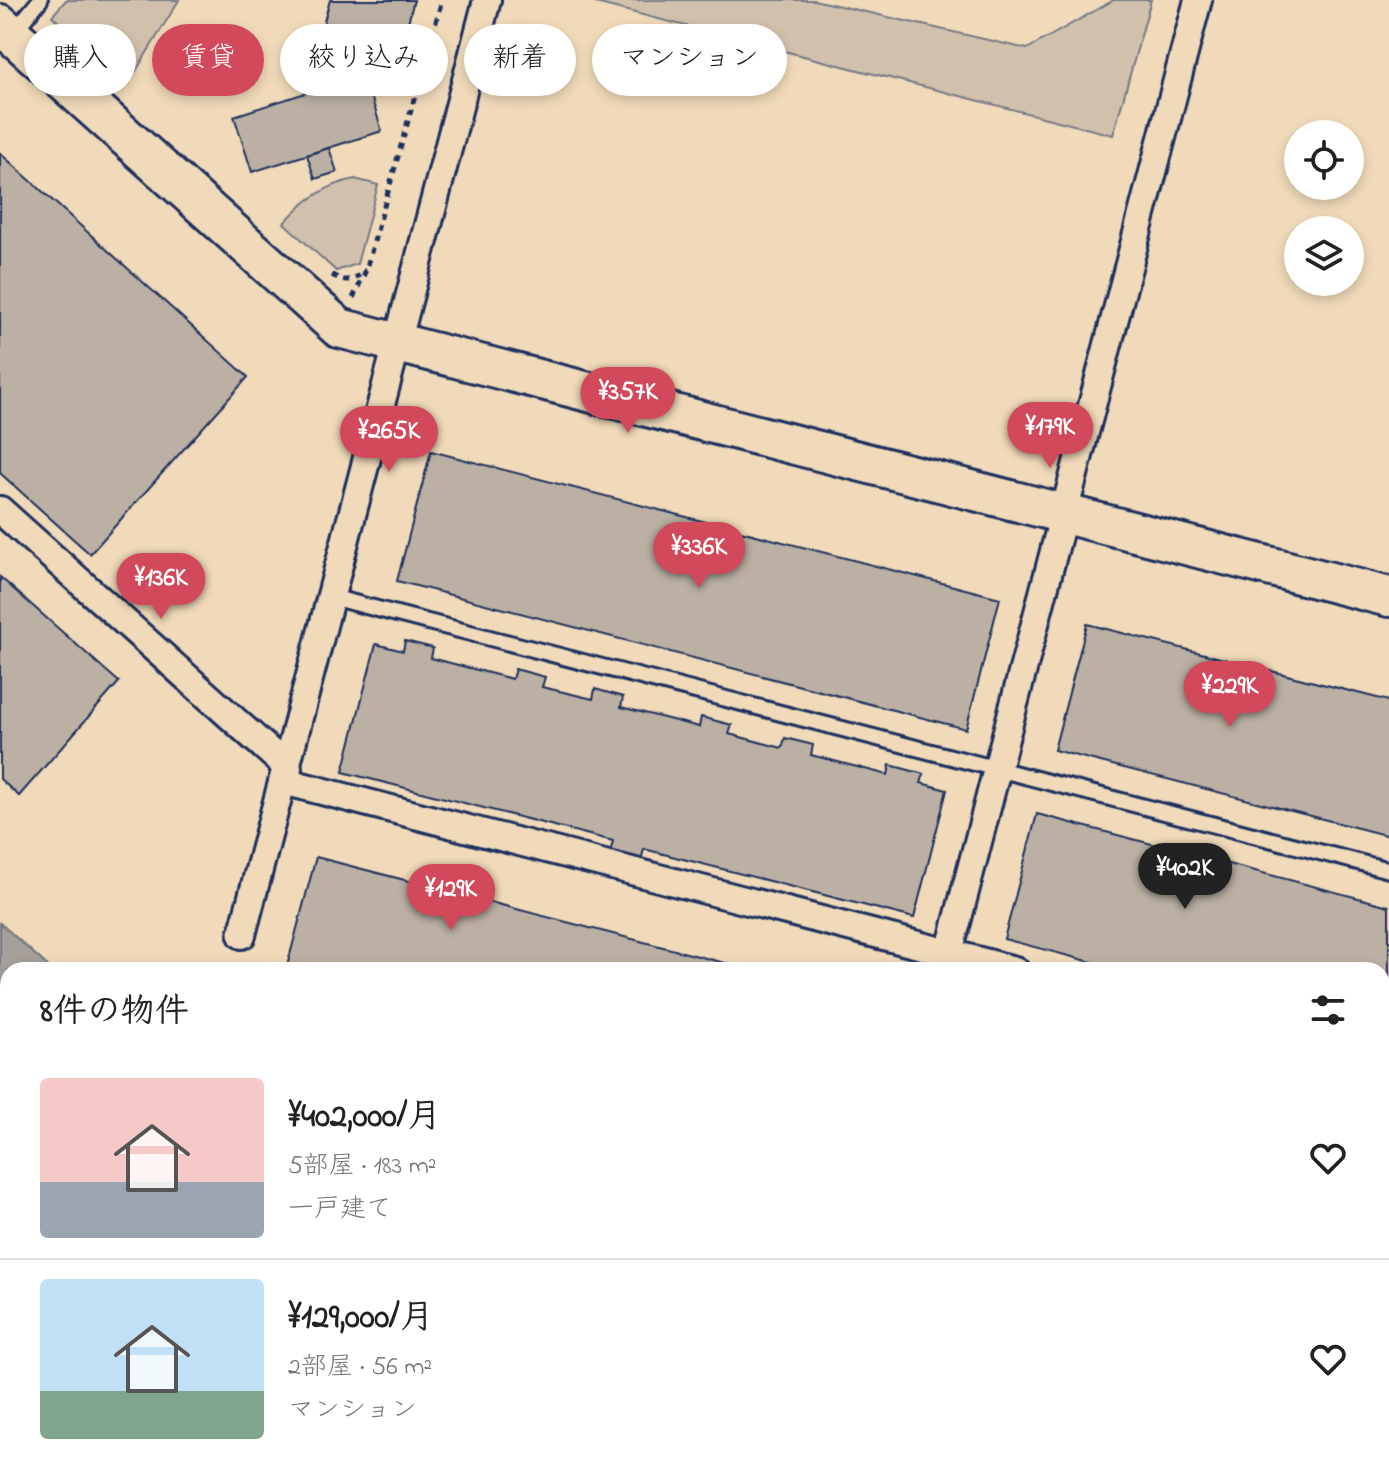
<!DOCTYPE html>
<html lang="ja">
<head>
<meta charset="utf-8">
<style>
	:root { --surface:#fff; --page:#f2f2f2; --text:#222; --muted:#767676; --line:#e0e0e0; --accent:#d1495b }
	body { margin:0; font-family:"Indie Flower","Klee One",sans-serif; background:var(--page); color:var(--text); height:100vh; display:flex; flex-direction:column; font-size:30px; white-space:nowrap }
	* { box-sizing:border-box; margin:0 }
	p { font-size:26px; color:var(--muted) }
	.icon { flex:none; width:44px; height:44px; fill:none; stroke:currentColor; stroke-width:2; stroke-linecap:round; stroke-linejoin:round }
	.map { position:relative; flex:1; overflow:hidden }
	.side { position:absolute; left:0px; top:962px; width:1390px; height:514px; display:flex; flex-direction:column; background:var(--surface); border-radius:24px 24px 0 0; box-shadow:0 4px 12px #0003 }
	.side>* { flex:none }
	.hud { position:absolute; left:24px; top:24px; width:800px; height:72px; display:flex; gap:16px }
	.fabs { position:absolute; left:1284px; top:120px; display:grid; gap:16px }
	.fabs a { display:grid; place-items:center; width:80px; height:80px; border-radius:50%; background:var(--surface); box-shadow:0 4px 12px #0003; font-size:40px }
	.price { position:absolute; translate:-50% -68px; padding:0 18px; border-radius:28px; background:var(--accent); color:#fff; font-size:26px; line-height:52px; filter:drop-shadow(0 2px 4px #0008) }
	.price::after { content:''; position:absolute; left:50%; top:48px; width:24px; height:18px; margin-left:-12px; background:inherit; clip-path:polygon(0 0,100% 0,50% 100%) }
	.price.selected { background:#222; color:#fff }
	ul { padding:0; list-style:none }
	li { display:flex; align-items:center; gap:24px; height:200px; padding:0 40px }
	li+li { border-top:2px solid var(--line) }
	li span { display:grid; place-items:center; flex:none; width:224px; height:160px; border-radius:8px; color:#555 }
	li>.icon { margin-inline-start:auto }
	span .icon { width:96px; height:96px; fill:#fffc; stroke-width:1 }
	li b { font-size:34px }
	h2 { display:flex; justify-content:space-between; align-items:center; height:96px; padding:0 40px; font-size:34px }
	.tag { padding:0 28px; border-radius:36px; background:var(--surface); box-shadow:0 4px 12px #0003; font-size:28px; line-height:72px }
	.tag.selected { background:var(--accent); color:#fff }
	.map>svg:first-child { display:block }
	.green { fill:#d1c1ac; stroke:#767885; stroke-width:2 }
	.water { fill:#a7a09a; stroke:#6f7382; stroke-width:2 }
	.building { fill:#bbb0a3; stroke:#1b2f5e; stroke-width:2 }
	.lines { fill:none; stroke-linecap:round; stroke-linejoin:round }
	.lane-casing { stroke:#1b2f5e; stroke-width:20 }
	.street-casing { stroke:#1b2f5e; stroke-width:32 }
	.secondary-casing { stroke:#1b2f5e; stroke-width:44 }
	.path { stroke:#1b2f5e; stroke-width:5; stroke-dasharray:6 6; stroke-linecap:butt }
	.lane { stroke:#f0dab9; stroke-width:14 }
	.street { stroke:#f0dab9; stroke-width:26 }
	.secondary { stroke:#f0dab9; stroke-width:38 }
</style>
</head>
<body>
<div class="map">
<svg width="1389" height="1475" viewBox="0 0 1389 1475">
	<rect width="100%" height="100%" fill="#f0dab9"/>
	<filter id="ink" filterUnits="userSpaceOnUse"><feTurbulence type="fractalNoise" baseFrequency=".0125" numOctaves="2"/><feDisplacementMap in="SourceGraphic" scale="16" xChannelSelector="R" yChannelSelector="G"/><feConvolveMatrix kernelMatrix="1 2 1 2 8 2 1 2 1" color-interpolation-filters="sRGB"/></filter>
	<g filter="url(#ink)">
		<g class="green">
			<polygon points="66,0 179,0 128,84 52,16"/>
			<polygon points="584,0 814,0 1027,49 1114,0 1151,0 1113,135"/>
			<path d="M355,179L378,185L357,264L336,271L284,223C304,200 326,185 355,179Z"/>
		</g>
		<polygon class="water" points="0,923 52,970 8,970 8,1468 1382,1468 1382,1345 1389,1347 1389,1475 0,1475"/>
		<g class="building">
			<polygon points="330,0 414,0 398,60 319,39"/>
			<polygon points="364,74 382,131 252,172 234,116"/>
			<polygon points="329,148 337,172 315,179 307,155"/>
			<polygon points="0,153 248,377 90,554 0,473"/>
			<polygon points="431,451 1000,598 966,729 397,581"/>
			<polygon points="0,577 119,682 19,796 0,779"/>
			<polygon points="1087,624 1389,701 1389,836 1054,750"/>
			<polygon points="405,641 433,648 431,658 512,679 515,669 545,677 542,687 593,699 595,689 623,697 621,707 699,727 701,717 732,725 729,734 782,748 785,738 813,745 811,755 888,775 890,765 924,774 921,783 947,790 914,918 644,849 641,861 610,853 613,841 343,772 376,644 403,651"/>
			<polygon points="1037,814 1389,906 1389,1040 1382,1038 1382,970 1122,970 1004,939"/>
			<polygon points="316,857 752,970 286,970"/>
			<polygon points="1382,1133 1389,1134 1389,1266 1382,1265"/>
		</g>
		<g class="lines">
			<g class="lane-casing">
				<g id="lane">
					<polyline points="12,34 40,0"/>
					<polyline points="331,597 1389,870"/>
				</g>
			</g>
			<g class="street-casing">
				<g id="street">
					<polyline points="0,510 288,768"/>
					<polyline points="283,781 1015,970"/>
					<polyline points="242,935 487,0"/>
					<polyline points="949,953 1198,0"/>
					<polyline points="1382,1065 1389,1067"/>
				</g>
			</g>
			<g class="secondary-casing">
				<polyline id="secondary" points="0,24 339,328 1389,597"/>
			</g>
			<g class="path">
				<path d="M332,275C347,284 354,280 366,270"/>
				<polyline points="353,298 366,270 442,0"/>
			</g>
			<use href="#lane" class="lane"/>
			<use href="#street" class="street"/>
			<use href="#secondary" class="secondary"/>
		</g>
	</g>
</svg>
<div class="fabs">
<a><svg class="icon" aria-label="locate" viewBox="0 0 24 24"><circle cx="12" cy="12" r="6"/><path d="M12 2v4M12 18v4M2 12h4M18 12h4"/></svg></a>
<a><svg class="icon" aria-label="layers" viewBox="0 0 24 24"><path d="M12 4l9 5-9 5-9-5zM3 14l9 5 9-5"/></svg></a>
</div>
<b class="price" style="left:628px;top:435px">¥357K</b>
<b class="price" style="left:1050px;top:470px">¥179K</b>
<b class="price" style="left:389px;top:474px">¥265K</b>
<b class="price" style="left:699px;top:590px">¥336K</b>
<b class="price" style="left:161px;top:621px">¥136K</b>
<b class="price" style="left:1230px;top:729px">¥229K</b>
<b class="price selected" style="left:1185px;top:911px">¥402K</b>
<b class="price" style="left:451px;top:932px">¥129K</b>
<div class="hud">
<a class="tag">購入</a>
<a class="tag selected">賃貸</a>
<a class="tag">絞り込み</a>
<a class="tag">新着</a>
<a class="tag">マンション</a>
</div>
<section class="side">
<h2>8件の物件<svg class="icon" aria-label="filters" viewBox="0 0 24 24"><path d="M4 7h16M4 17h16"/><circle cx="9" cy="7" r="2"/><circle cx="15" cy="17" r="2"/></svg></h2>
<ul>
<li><span style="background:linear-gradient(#f6c9c9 65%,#9aa5b1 0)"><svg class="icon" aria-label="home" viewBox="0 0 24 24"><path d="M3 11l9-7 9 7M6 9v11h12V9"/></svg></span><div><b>¥402,000/月</b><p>5部屋 · 183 m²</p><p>一戸建て</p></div><svg class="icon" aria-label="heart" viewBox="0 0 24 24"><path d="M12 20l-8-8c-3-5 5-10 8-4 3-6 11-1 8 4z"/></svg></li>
<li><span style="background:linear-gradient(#bfe0f5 70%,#7fa58c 0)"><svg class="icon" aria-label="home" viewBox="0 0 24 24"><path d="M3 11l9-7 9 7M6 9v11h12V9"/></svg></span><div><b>¥129,000/月</b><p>2部屋 · 56 m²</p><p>マンション</p></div><svg class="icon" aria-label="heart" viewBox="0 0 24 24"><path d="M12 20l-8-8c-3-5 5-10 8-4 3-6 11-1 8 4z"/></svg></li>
</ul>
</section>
</div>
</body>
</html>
